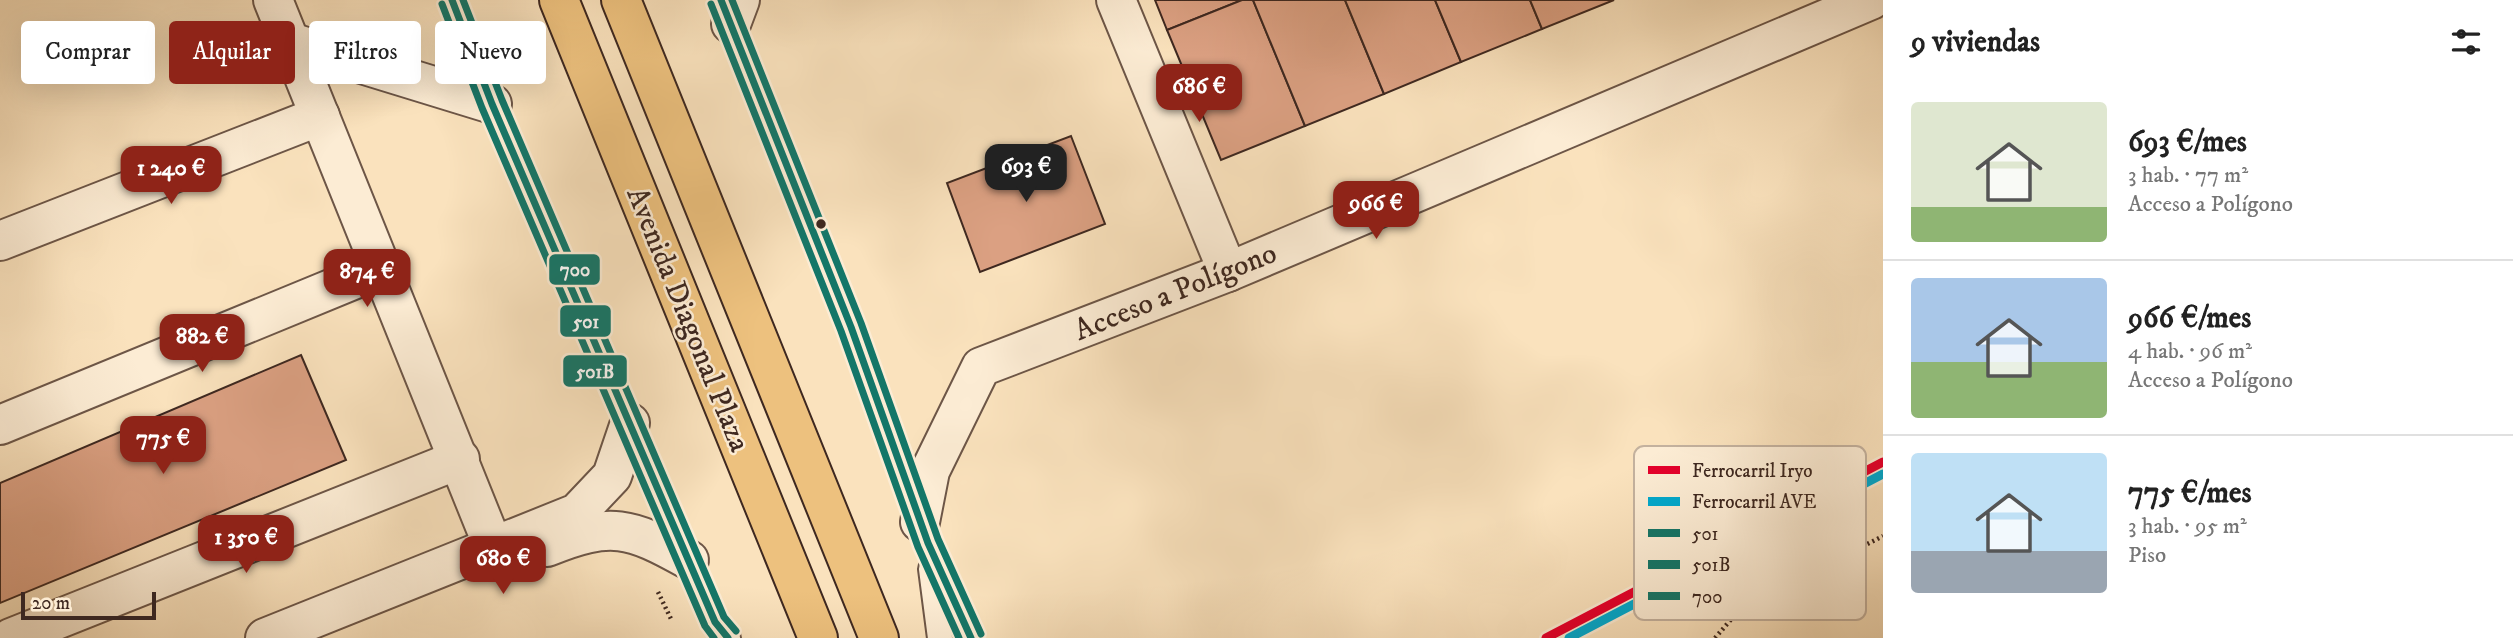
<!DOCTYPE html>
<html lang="es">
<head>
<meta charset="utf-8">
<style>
	:root { --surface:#fff; --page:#f2f2f2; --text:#222; --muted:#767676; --line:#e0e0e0; --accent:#8f2418 }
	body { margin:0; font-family:"IM FELL DW Pica",serif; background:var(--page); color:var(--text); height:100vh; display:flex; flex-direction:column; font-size:26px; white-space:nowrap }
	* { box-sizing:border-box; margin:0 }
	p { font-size:23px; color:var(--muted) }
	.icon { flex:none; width:38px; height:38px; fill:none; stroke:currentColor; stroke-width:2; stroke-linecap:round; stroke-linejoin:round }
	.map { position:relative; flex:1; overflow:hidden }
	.panel { display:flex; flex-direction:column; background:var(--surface); width:630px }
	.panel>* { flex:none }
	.hud { position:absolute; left:21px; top:21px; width:665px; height:63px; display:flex; gap:14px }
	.scale { position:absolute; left:21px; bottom:18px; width:135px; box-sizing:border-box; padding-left:7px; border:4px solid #3e2820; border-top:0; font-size:19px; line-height:24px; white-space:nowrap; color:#3e2820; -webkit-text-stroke:5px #fcecd4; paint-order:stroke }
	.price { position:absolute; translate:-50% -60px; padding:0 16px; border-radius:14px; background:var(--accent); color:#fff; font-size:23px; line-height:46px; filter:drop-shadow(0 2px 4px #0008) }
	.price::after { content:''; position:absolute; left:50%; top:42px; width:21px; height:16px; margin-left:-10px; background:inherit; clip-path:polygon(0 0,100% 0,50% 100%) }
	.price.active { background:#222; color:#fff }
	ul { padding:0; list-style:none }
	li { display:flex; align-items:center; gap:21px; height:175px; padding:0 28px }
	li+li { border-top:2px solid var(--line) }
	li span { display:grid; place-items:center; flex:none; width:196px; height:140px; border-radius:7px; color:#555 }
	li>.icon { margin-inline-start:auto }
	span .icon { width:84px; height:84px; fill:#fffc; stroke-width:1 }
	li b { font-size:30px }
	h2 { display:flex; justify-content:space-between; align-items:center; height:84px; padding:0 28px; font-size:30px }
	.pill { padding:0 24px; border-radius:7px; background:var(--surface); box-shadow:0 7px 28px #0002; font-size:24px; line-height:63px }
	.pill.active { background:var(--accent); color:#fff }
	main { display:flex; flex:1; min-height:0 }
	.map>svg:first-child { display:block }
	.building { fill:#dba082; stroke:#3e2820; stroke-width:2 }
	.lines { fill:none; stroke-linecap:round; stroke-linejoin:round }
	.lane-casing { stroke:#6d5647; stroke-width:28 }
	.street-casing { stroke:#6d5647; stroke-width:42 }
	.primary-casing { stroke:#3e2820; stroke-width:42 }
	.path { stroke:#3e2820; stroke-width:4.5; stroke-dasharray:2 3.5; stroke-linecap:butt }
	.lane { stroke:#fcecd4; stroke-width:24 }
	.street { stroke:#fcecd4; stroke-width:38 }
	.primary { stroke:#edc17e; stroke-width:38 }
	.bus-1-casing { stroke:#fcecd4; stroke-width:12 }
	.bus-2-casing { stroke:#fcecd4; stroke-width:12 }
	.bus-3-casing { stroke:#fcecd4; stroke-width:12 }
	.bus-1 { stroke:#147668; stroke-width:7 }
	.bus-2 { stroke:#147668; stroke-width:7 }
	.bus-3 { stroke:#147668; stroke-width:7 }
	.rail-1-casing { stroke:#fcecd4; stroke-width:14 }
	.rail-2-casing { stroke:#fcecd4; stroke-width:14 }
	.rail-1 { stroke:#e4002b; stroke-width:9 }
	.rail-2 { stroke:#00a9ce; stroke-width:9 }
	.bus-dot { fill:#3e2820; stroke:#fcecd4; stroke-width:2.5 }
	.labels { text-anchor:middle; stroke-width:5; stroke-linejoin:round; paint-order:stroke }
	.street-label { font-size:30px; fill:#3e2820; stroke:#fcecd4 }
	.key { fill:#fcecd4; stroke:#c3b19e; stroke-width:2 }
	.key-label { font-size:19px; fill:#3e2820 }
	.line-badge { stroke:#fcecd4; stroke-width:2.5 }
	.badge-label { font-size:19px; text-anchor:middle; font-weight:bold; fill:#fff }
</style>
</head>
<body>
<main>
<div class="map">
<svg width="1883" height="638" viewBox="0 0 1883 638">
	<rect width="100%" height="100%" fill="#fae2bd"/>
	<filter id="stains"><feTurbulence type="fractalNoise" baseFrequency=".00286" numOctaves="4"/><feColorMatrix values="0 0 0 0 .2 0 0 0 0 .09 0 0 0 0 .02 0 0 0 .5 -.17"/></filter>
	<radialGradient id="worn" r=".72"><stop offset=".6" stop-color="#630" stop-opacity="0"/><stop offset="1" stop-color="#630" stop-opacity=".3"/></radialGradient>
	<g class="building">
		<polygon points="1155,0 1242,0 1167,30"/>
		<polygon points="1242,0 1253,0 1305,126 1221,160 1167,30"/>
		<polygon points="1253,0 1345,0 1384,94 1305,126"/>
		<polygon points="1345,0 1435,0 1461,62 1384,94"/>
		<polygon points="1435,0 1530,0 1542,29 1461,62"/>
		<polygon points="1530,0 1614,0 1542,29"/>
		<polygon points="1071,136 1105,224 980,272 947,183"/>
		<polygon points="301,355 346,460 0,603 0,483"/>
	</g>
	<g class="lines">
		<g class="lane-casing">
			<g id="lane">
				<polyline points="452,0 492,104 715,622 728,638"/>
				<polyline points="725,10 851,327 928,543 971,638"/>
				<polyline points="931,569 940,638"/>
			</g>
		</g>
		<g class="street-casing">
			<g id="street">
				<polyline points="273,0 493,546 521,557"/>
				<polyline points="1116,0 1228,272"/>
				<polyline points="731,24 740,0"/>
				<polyline points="290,42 492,104"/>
				<polyline points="0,241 320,116"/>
				<polyline points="0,425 382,268"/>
				<polyline points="920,522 930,471 981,367 1228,272 1871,0"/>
				<path d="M547,547C611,521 630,527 689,560"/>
				<polyline points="11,638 460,459"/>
				<polyline points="265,638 577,513 612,476 630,423"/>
			</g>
		</g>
		<g class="primary-casing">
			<g id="primary">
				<polyline points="559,0 818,638"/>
				<polyline points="621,0 879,638"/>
			</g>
		</g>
		<g class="path">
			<polyline points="658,592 671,619"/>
			<polyline points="1715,638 1741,608 1883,536"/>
		</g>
		<use href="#lane" class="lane"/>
		<use href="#street" class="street"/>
		<use href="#primary" class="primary"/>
		<g class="bus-1-casing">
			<g id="bus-1">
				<polyline points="452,0 492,104 715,622 728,638"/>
				<polyline points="721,0 851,327 928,543 971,638"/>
			</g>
		</g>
		<g class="bus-2-casing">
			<g id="bus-2">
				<polyline points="442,4 482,108 705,626 714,638"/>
				<polyline points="711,4 841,331 918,547 959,638"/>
			</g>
		</g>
		<g class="bus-3-casing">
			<g id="bus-3">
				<polyline points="463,0 502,100 724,617 736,631"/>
				<polyline points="732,0 861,323 938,539 981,634"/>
			</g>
		</g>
		<use href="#bus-1" class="bus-1"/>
		<use href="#bus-2" class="bus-2"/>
		<use href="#bus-3" class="bus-3"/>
		<g class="rail-1-casing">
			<polyline id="rail-1" points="1546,638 1883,462"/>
		</g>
		<g class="rail-2-casing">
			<polyline id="rail-2" points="1569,638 1883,474"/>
		</g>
		<use href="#rail-1" class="rail-1"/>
		<use href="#rail-2" class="rail-2"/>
	</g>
	<circle class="bus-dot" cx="821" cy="224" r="6"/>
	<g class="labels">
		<g class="street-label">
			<text transform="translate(1175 291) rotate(-22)" y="10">Acceso a Polígono</text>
			<text transform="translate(689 319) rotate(68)" y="10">Avenida Diagonal Plaza</text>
		</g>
	</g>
	<rect x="1634" y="446" width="232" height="174" rx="10" class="key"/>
	<rect x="1648" y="466" width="32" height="8" fill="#e4002b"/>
	<rect x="1648" y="497" width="32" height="9" fill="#00a9ce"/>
	<rect x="1648" y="529" width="32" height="8" fill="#147668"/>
	<rect x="1648" y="560" width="32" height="9" fill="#147668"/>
	<rect x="1648" y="592" width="32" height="8" fill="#147668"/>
	<g class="key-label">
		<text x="1692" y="477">Ferrocarril Iryo</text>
		<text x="1692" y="508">Ferrocarril AVE</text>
		<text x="1692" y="540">501</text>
		<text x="1692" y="571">501B</text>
		<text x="1692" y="603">700</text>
	</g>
	<g class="line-badge">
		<rect x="548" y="253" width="53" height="33" rx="7" fill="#147668"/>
		<rect x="559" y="304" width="53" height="34" rx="7" fill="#147668"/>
		<rect x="562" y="354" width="66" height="34" rx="7" fill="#147668"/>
	</g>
	<g class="badge-label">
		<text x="575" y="276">700</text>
		<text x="586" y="328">501</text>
		<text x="595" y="378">501B</text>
	</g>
	<rect width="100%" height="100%" filter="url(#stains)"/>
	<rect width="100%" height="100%" fill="url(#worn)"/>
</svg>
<div class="scale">20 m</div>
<b class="price" style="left:1199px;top:124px">686 €</b>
<b class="price active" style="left:1026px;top:204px">693 €</b>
<b class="price" style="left:171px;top:206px">1 240 €</b>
<b class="price" style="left:1376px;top:241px">966 €</b>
<b class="price" style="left:367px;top:309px">874 €</b>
<b class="price" style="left:202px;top:374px">882 €</b>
<b class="price" style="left:163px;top:476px">775 €</b>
<b class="price" style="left:246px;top:575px">1 350 €</b>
<b class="price" style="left:503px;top:596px">680 €</b>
<div class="hud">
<a class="pill">Comprar</a>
<a class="pill active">Alquilar</a>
<a class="pill">Filtros</a>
<a class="pill">Nuevo</a>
</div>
</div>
<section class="panel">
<h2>9 viviendas<svg class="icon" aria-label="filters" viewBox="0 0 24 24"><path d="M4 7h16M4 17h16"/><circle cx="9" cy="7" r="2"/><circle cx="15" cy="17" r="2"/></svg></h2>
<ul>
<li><span style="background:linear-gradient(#dfe7d0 75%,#8fb573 0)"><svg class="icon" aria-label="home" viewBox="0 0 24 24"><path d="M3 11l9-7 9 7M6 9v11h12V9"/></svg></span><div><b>693 €/mes</b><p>3 hab. · 77 m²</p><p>Acceso a Polígono</p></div></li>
<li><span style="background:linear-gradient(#a9c7e8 60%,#8fb573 0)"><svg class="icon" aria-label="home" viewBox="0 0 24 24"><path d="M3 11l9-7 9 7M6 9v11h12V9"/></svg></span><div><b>966 €/mes</b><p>4 hab. · 96 m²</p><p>Acceso a Polígono</p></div></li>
<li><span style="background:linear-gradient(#bfe0f5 70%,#9aa5b1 0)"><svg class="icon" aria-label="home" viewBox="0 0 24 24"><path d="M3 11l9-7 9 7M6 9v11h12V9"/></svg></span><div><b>775 €/mes</b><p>3 hab. · 95 m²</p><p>Piso</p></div></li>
</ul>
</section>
</main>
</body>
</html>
